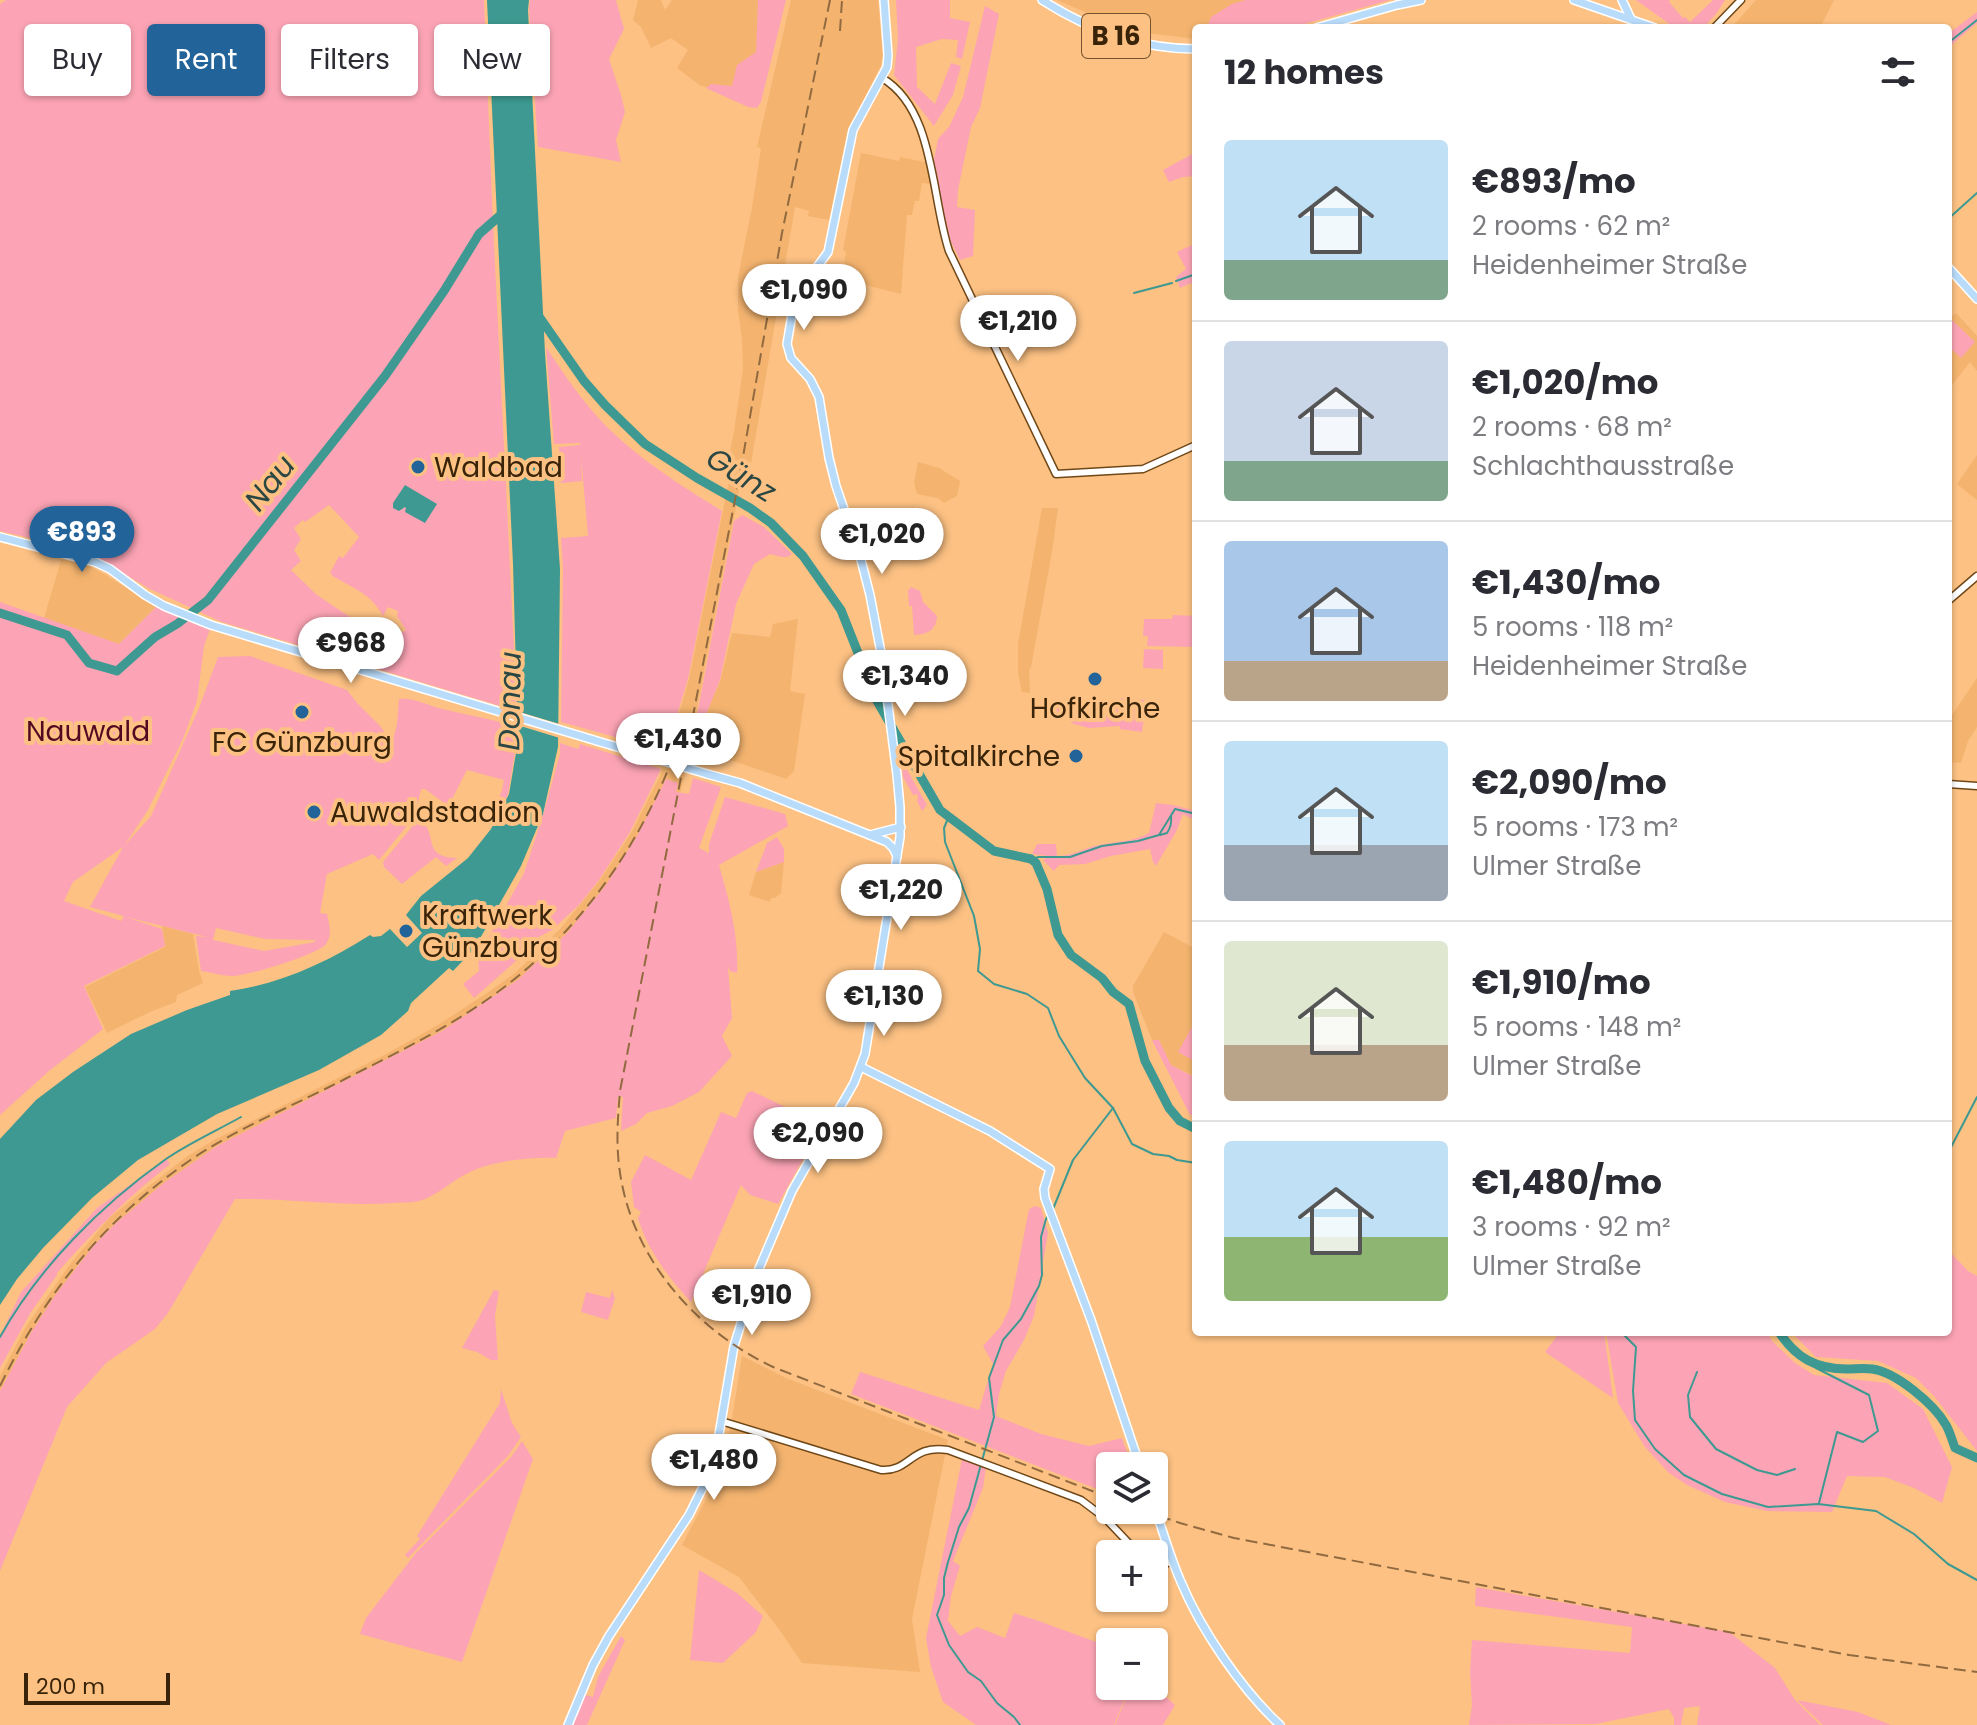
<!DOCTYPE html>
<html lang="en">
<head>
<meta charset="utf-8">
<style>
	:root { --surface:#fff; --page:#f2f2f3; --text:#2b2b33; --muted:#7c7c81; --line:#e1e1e2; --accent:#226399 }
	body { margin:0; font-family:Poppins,sans-serif; background:var(--page); color:var(--text); height:100vh; display:flex; flex-direction:column; font-size:30px; white-space:nowrap }
	* { box-sizing:border-box; margin:0 }
	p { font-size:26px; color:var(--muted) }
	.icon { flex:none; width:44px; height:44px; fill:none; stroke:currentColor; stroke-width:2; stroke-linecap:round; stroke-linejoin:round }
	.map { position:relative; flex:1; overflow:hidden }
	.side { position:absolute; left:1192px; top:24px; width:760px; height:1312px; display:flex; flex-direction:column; background:var(--surface); border-radius:8px; box-shadow:0 2px 6px #0004 }
	.side>* { flex:none }
	.hud { position:absolute; left:24px; top:24px; width:760px; height:72px; display:flex; gap:16px }
	.tools { position:absolute; left:1096px; top:1452px; display:grid; gap:16px }
	.tools a { display:grid; place-items:center; width:72px; height:72px; border-radius:8px; background:var(--surface); box-shadow:0 2px 6px #0004; font-size:40px }
	.scale { position:absolute; left:24px; bottom:20px; width:146px; box-sizing:border-box; padding-left:8px; border:4px solid #3a2409; border-top:0; font-size:22px; line-height:28px; white-space:nowrap; color:#3a2409; -webkit-text-stroke:6px #fcc183; paint-order:stroke }
	.price { position:absolute; translate:-50% -68px; padding:0 18px; border-radius:28px; background:#fff; color:#222; font-size:26px; line-height:52px; filter:drop-shadow(0 2px 4px #0008) }
	.price::after { content:''; position:absolute; left:50%; top:48px; width:24px; height:18px; margin-left:-12px; background:inherit; clip-path:polygon(0 0,100% 0,50% 100%) }
	.price.on { background:var(--accent); color:#fff }
	ul { padding:0; list-style:none }
	li { display:flex; align-items:center; gap:24px; height:200px; padding:0 32px }
	li+li { border-top:2px solid var(--line) }
	li span { display:grid; place-items:center; flex:none; width:224px; height:160px; border-radius:8px; color:#555 }
	li>.icon { margin-inline-start:auto }
	span .icon { width:96px; height:96px; fill:#fffc; stroke-width:1 }
	li b { font-size:34px }
	h2 { display:flex; justify-content:space-between; align-items:center; height:96px; padding:0 32px; font-size:34px }
	.tag { padding:0 28px; border-radius:8px; background:var(--surface); box-shadow:0 2px 6px #0004; font-size:28px; line-height:72px }
	.tag.on { background:var(--accent); color:#fff }
	.map>svg:first-child { display:block }
	.built { fill:#f4b46f }
	.green { fill:#fca4b5; fill-rule:evenodd }
	.water { fill:#3d9991 }
	.pier { fill:#fcc183 }
	.lines { fill:none; stroke-linecap:round; stroke-linejoin:round }
	.stream { stroke:#3d9991; stroke-width:2 }
	.river { stroke:#3d9991; stroke-width:9 }
	.minor-casing { stroke:#704818; stroke-width:9 }
	.major-casing { stroke:#fff; stroke-width:10 }
	.minor { stroke:#fff; stroke-width:6 }
	.major { stroke:#badcfb; stroke-width:7 }
	.rail { stroke:#916a40; stroke-width:2; stroke-dasharray:12 6; stroke-linecap:butt }
	.major-bridge-casing { stroke:#fff; stroke-width:10; stroke-linecap:butt }
	.major-bridge { stroke:#badcfb; stroke-width:7 }
	.poi-dot { fill:#226399; stroke:#fcc183; stroke-width:3 }
	.labels { text-anchor:middle; stroke-width:8; stroke-linejoin:round; paint-order:stroke }
	.shield { fill:#fcc183; stroke:#74532e; stroke-width:2 }
	.shield-label { font-size:26px; font-weight:bold; fill:#3a2409 }
	.poi-label { font-size:28px; fill:#3a2409; stroke:#fcc183; text-anchor:start }
	.park-label { font-size:28px; fill:#530922; stroke:#fcc183 }
	.water-label { font-size:30px; font-style:italic; fill:#2a4744; stroke:#fcc183 }
</style>
</head>
<body>
<div class="map">
<svg width="1977" height="1725" viewBox="0 0 1977 1725">
	<rect width="100%" height="100%" fill="#fcc183"/>
	<g class="built">
		<polygon points="638,0 661,0 665,10 672,0 758,0 755,97 701,86 677,68 688,50 671,38 651,48 641,27 633,20"/>
		<polygon points="791,0 878,0 883,57 880,67 848,131 829,220 808,216 809,211 795,207 749,475 741,482 733,522 633,1040 628,1039 678,783 667,779 637,836 606,885 567,933 519,979 442,1031 217,1146 165,1182 116,1223 95,1244 76,1268 32,1331 0,1391 0,1376 25,1328 71,1263 110,1217 186,1157 214,1140 386,1054 438,1025 490,991 515,973 561,928 600,880 631,833 660,776 670,744 689,679 722,515 730,475 726,472 734,431 743,370 742,339 738,310 738,277 752,208 761,148 757,147"/>
		<polygon points="1057,0 1270,0 1255,28 1196,28 1196,39 1129,31"/>
		<polygon points="1756,0 1834,0 1820,28 1731,28"/>
		<polygon points="861,153 899,161 900,157 929,163 933,184 922,183 919,201 915,201 912,215 907,215 901,294 845,280 838,275 843,271 846,252 843,250"/>
		<polygon points="1954,314 1957,314 1977,336 1977,371 1970,362 1948,390 1948,321"/>
		<polygon points="1977,455 1977,500 1957,484"/>
		<polygon points="918,462 939,468 960,481 957,496 944,503 938,498 917,494 914,483"/>
		<polygon points="1042,508 1058,508 1052,552 1031,667 1029,670 1030,693 1022,692 1018,674 1018,644"/>
		<polygon points="62,557 82,561 157,606 119,644 44,618"/>
		<polygon points="798,619 790,691 805,694 794,771 786,779 733,761 698,746 710,704 720,682 732,633 770,637 773,624"/>
		<polygon points="1977,678 1977,727 1968,741 1961,763 1953,762 1948,781 1948,721"/>
		<polygon points="784,862 781,893 775,898 771,898 770,902 749,895 756,872"/>
		<polygon points="162,926 193,934 199,971 203,983 177,995 176,1002 150,1012 107,1033 85,987 165,947"/>
		<polygon points="1164,932 1196,949 1196,1077 1171,1065 1159,1040 1152,1040 1133,992 1133,986"/>
		<polygon points="742,1356 786,1378 948,1440 912,1619 920,1672 802,1663 781,1632 739,1577 682,1545 719,1474 731,1425"/>
	</g>
	<g class="green">
		<path d="M6,0H484L493,224L517,709L497,705L222,622L150,589L85,551L0,531V4ZM329,505L359,537L343,558L339,556L330,573L334,577C354,588 372,595 383,616L388,607L398,611L397,616L406,630L399,634L387,625L375,642L360,632L353,619L317,595L291,570L301,561L294,550L301,539L294,528L303,520L305,522Z"/>
		<polygon points="530,0 616,0 624,29 609,59 621,95 625,112 616,140 621,162 538,147 529,9"/>
		<polygon points="758,0 786,0 761,102 757,108 748,107 706,88 711,84 732,86 737,65 756,52"/>
		<polygon points="896,0 950,0 950,18 970,22 962,59 956,57 958,40 942,39 916,47 917,87 935,104 951,63 961,66 953,95 934,126 894,75 898,39"/>
		<polygon points="1246,0 1390,0 1290,28 1207,28 1211,17 1232,4"/>
		<polygon points="1636,0 1670,0 1669,2 1683,18 1685,17 1690,22 1713,0 1725,0 1716,14 1703,28 1675,28"/>
		<polygon points="985,6 999,14 980,108 971,127 958,190 957,207 975,210 973,256 960,260 945,230 938,197 934,160 938,139 949,127 963,97"/>
		<polygon points="1977,12 1977,23 1948,48 1948,34"/>
		<polygon points="1196,152 1196,176 1183,177 1169,182 1163,170"/>
		<polygon points="1196,243 1196,294 1191,283 1180,288 1176,277 1186,269 1177,252"/>
		<polygon points="1952,320 1975,342 1961,358 1948,346 1948,324"/>
		<path d="M546,347C561,370 576,392 594,413C629,453 677,483 722,511L688,679L666,751L561,722L563,569L561,538L588,536L581,456L582,481L561,483L559,447L580,445V443L554,444Z"/>
		<path d="M742,515L764,527L792,554C786,560 778,556 770,554L754,564L736,604L720,680L703,722L696,720L734,521Z"/>
		<polygon points="907,522 908,527 904,529 906,543 892,546 887,536 890,535 889,532 880,533 879,528"/>
		<path d="M911,587L920,591L923,602L937,616C936,631 927,634 914,635L912,606H909L908,591Z"/>
		<path d="M0,602L119,644L157,606L210,629L204,646L197,701L183,739L148,810L124,846L151,816L199,708L218,657L250,656L347,690L358,704L380,726L391,741L388,759L397,724L399,699C414,697 429,706 442,709C467,715 492,719 517,727V740L508,794L496,818L492,815L502,790L504,780L467,770L452,799L447,805L425,789H421L415,816L379,860L373,854L327,874L320,913L327,914C329,924 333,934 326,944C319,954 248,976 232,976C222,976 211,972 201,971L196,936L207,937L126,917L162,929L165,946L84,986L103,1029L49,1071L0,1115ZM123,847L90,907L124,916L121,921L64,901L73,882ZM216,928L265,939L315,940V942L264,951L213,940Z"/>
		<polygon points="1173,615 1196,616 1196,647 1147,646 1148,636 1143,636 1144,619 1172,619"/>
		<polygon points="1145,649 1163,650 1163,669 1143,668 1144,650"/>
		<polygon points="1121,698 1146,700 1142,732 1120,729 1120,726 1089,728 1071,723 1071,716 1041,709 1040,701 1120,705"/>
		<polygon points="560,743 578,749 580,744 661,769 630,832 599,880 579,905 552,930 539,937 533,946 474,998 463,984 479,971 478,957 524,873 543,815 560,754"/>
		<polygon points="902,761 927,805 922,811 917,801 918,797 917,794 913,795 903,777"/>
		<path d="M693,778L721,787L699,848L709,853V844L725,797L785,814L788,826L719,865C729,900 739,936 737,973L730,971L728,966L732,1018L722,1036L732,1056L699,1092L672,1106L647,1113L636,1124L621,1131L623,1097L618,1096L616,1118L565,1131L556,1158C530,1157 490,1161 466,1174C450,1182 437,1196 419,1201C411,1203 402,1202 394,1203C341,1207 288,1198 235,1199L168,1313L155,1329L106,1363L67,1407L0,1571V1391L32,1331L56,1294L95,1244L116,1223L165,1182L217,1146L442,1031L519,979L567,933L606,885L637,836L666,779L678,783L676,792L689,794Z"/>
		<path d="M1156,803L1173,805L1196,811V821L1183,814L1177,830L1156,866L1153,862L1150,849L1111,856L1085,864L1059,865L1054,871L1043,860L1047,858V856L1032,854L1037,844H1056L1057,856C1073,856 1084,848 1099,845C1117,841 1133,842 1149,833Z"/>
		<path d="M419,818C440,834 420,857 457,858L446,866L436,857L402,884L384,867L383,862Z"/>
		<polygon points="777,837 784,849 784,862 756,872 767,843"/>
		<polygon points="1196,1020 1196,1062 1178,1052"/>
		<polygon points="1152,1040 1159,1040 1171,1065 1196,1078 1196,1116 1190,1115"/>
		<path d="M752,1091L822,1125L778,1204L750,1195L741,1185L691,1302C668,1277 648,1251 638,1218L641,1212L634,1207L631,1182L645,1155L691,1180L721,1112L736,1118L747,1093Z"/>
		<path d="M167,1159L170,1164C128,1197 92,1233 57,1273V1275L31,1312L0,1368V1336L21,1292L97,1208Z"/>
		<polygon points="1035,1206 1041,1208 1048,1233 1034,1316 1024,1340 1006,1371 999,1394 996,1416 1041,1434 1089,1446 1122,1438 1132,1466 1110,1466 1110,1494 851,1394 860,1372 979,1410 993,1364 983,1346 1001,1326 1010,1307 1029,1209"/>
		<polygon points="1948,1250 1968,1271 1977,1276 1977,1451 1934,1396 1916,1378 1878,1361 1816,1357 1791,1332 1948,1332"/>
		<polygon points="494,1290 499,1291 495,1316 498,1360 491,1360 477,1352 462,1348"/>
		<polygon points="612,1290 615,1298 608,1320 581,1312 586,1292 610,1298"/>
		<polygon points="1560,1332 1604,1332 1613,1398 1545,1352"/>
		<polygon points="1606,1332 1767,1332 1772,1341 1795,1363 1814,1375 1887,1383 1923,1409 1952,1467 1942,1503 1914,1488 1885,1477 1847,1476 1832,1512 1767,1511 1725,1502 1687,1485 1669,1473 1645,1447 1618,1403"/>
		<polygon points="501,1389 512,1423 521,1437 508,1456 408,1558 405,1555 420,1539 417,1536 500,1403"/>
		<polygon points="522,1441 533,1459 462,1662 360,1634 366,1618 415,1554 511,1457"/>
		<polygon points="962,1459 986,1467 983,1488 953,1561 960,1566 951,1596 948,1621 960,1636 977,1627 1005,1638 1014,1613 1036,1620 1110,1647 1110,1686 1130,1686 1114,1725 976,1725 943,1702 931,1667 926,1638"/>
		<polygon points="699,1570 737,1593 763,1616 756,1632 723,1663 690,1660"/>
		<polygon points="1476,1587 1729,1632 1775,1668 1795,1700 1820,1725 1697,1725 1700,1706 1684,1708 1681,1725 1674,1725 1674,1718 1669,1709 1596,1724 1469,1725 1472,1705 1470,1672 1472,1640 1630,1653 1632,1627 1475,1606"/>
		<polygon points="621,1636 625,1640 587,1725 571,1725 583,1694 593,1697 598,1677"/>
		<polygon points="1131,1686 1154,1686 1175,1705 1163,1725 1115,1725"/>
		<polygon points="1797,1700 1858,1712 1891,1725 1823,1725"/>
	</g>
	<g class="water">
		<path d="M487,0H529L528,10L545,353L560,569L558,747L543,814L521,866L474,949L453,971L449,968L411,1003L408,1011L381,1035L319,1070L217,1114L138,1160L92,1198L43,1248L17,1279L0,1305V1139L36,1100L73,1072L131,1034L187,1010L230,995V991C280,984 328,962 370,935L373,937L381,936L390,929L407,947L422,933L406,915L421,896L468,858L491,829L509,794L518,741L513,564Z"/>
		<polygon points="405,485 437,504 425,523 405,512 406,508 405,507 399,511 393,508 393,503"/>
	</g>
	<polygon class="pier" points="513,710 563,725 563,739 514,724"/>
	<g class="lines">
		<g class="stream">
			<polyline points="1948,43 1977,20"/>
			<polyline points="1948,219 1977,193"/>
			<polyline points="1176,281 1196,274"/>
			<polyline points="1134,293 1172,283"/>
			<polyline points="949,816 944,828 945,842 974,916 980,949 978,971 994,984 1027,994 1048,1008 1059,1036 1085,1078 1113,1108 1132,1144 1153,1154 1169,1156 1177,1160 1196,1163"/>
			<path d="M1160,835L1167,833C1171,827 1172,823 1171,816"/>
			<polyline points="1031,859 1039,857 1070,857 1102,846 1138,841 1159,835 1175,809 1196,814"/>
			<polyline points="1948,1153 1977,1097"/>
			<polyline points="1053,1209 1073,1160 1113,1108"/>
			<polyline points="1621,1332 1636,1347 1633,1391 1635,1420 1655,1449 1684,1475 1722,1494 1768,1507 1818,1504 1876,1511 1914,1534 1948,1564 1977,1580"/>
			<path d="M0,1337C39,1267 101,1205 166,1159C189,1143 216,1131 241,1117"/>
			<polyline points="1805,1359 1816,1368 1869,1395 1878,1431 1863,1442 1837,1432 1819,1503"/>
			<polyline points="1697,1372 1688,1395 1690,1417 1716,1449 1757,1470 1777,1475 1795,1469"/>
			<polyline points="1020,1725 1014,1717 997,1703 981,1681 968,1672 949,1645 937,1615 944,1595 944,1578 948,1562 959,1527 969,1508 994,1417 989,1378 1003,1340 1021,1319 1039,1286 1042,1275 1041,1237 1046,1219 1049,1214"/>
		</g>
		<g class="river">
			<polyline points="538,315 584,381 605,405 645,444 697,478 750,508 771,523 803,556 841,610 877,701 940,810 994,851 1031,859 1036,863 1047,889 1058,935 1071,955 1102,978 1113,992 1129,1004 1145,1061 1169,1108 1180,1121 1196,1129"/>
			<polyline points="0,613 67,635 89,663 117,671 155,637 177,624 208,600 385,376 444,291 479,234 504,212"/>
			<path d="M1779,1332C1796,1358 1816,1369 1847,1369C1855,1369 1864,1368 1872,1369C1896,1372 1934,1404 1946,1425C1950,1432 1952,1440 1955,1448L1977,1458"/>
		</g>
		<g class="minor-casing">
			<g id="minor">
				<polyline points="1714,28 1741,0"/>
				<path d="M882,78C935,109 931,197 949,251L1056,474L1143,469L1196,445"/>
				<polyline points="1948,601 1977,576"/>
				<polyline points="1948,784 1977,786"/>
				<path d="M721,1421L881,1470C910,1472 911,1444 948,1450L1081,1500L1105,1518L1139,1554"/>
				<polyline points="1154,1564 1165,1564 1172,1561"/>
			</g>
		</g>
		<g class="major-casing">
			<g id="major">
				<path d="M1042,0C1089,30 1140,49 1196,49"/>
				<polyline points="1574,0 1655,28"/>
				<polyline points="1622,0 1631,19"/>
				<polyline points="1316,28 1397,5 1421,0"/>
				<polyline points="1948,267 1977,299"/>
				<polyline points="0,537 95,562 110,569 145,595 164,606 211,625 657,759"/>
				<polyline points="707,774 740,783 887,842 893,848 897,856"/>
				<polyline points="870,835 901,827"/>
				<polyline points="861,1067 990,1131 1050,1169 1044,1189 1045,1198 1091,1320 1140,1466"/>
				<path d="M1154,1506C1163,1531 1170,1557 1181,1582C1201,1630 1242,1690 1280,1725"/>
				<polyline points="568,1725 593,1665 609,1636 689,1515 711,1471 716,1452 734,1346 755,1278 792,1191 854,1083 865,1054 900,837 900,807 897,775 882,658 870,595 860,556 836,486 829,458 819,397 810,379 791,358 787,344 795,297 828,252 853,130 887,67 888,55 884,0"/>
			</g>
		</g>
		<use href="#minor" class="minor"/>
		<use href="#major" class="major"/>
		<g class="rail">
			<path d="M830,0L782,233L740,474L620,1091C618,1115 616,1140 619,1165C629,1255 693,1329 773,1367L1110,1498"/>
			<polyline points="840,31 842,0"/>
			<path d="M0,1386C46,1292 103,1221 189,1161C235,1129 295,1105 345,1079C404,1049 465,1020 517,977C593,915 651,827 681,734"/>
			<polyline points="1142,1510 1180,1523 1234,1538 1849,1655 1977,1672"/>
		</g>
		<g class="major-bridge-casing">
			<polyline id="major-bridge" points="657,759 707,774"/>
		</g>
		<use href="#major-bridge" class="major-bridge"/>
	</g>
	<g class="poi-dot">
		<circle cx="418" cy="467" r="8"/>
		<circle cx="1095" cy="679" r="8"/>
		<circle cx="302" cy="712" r="8"/>
		<circle cx="1076" cy="756" r="8"/>
		<circle cx="314" cy="812" r="8"/>
		<circle cx="406" cy="931" r="8"/>
	</g>
	<g class="labels">
		<rect class="shield" x="1082" y="14" width="68" height="44" rx="6"/>
		<g class="shield-label">
			<text x="1116" y="45">B 16</text>
		</g>
		<g class="poi-label">
			<text x="434" y="477">Waldbad</text>
			<text x="1095" y="718" text-anchor="middle">Hofkirche</text>
			<text x="302" y="752" text-anchor="middle">FC Günzburg</text>
			<text x="1060" y="766" text-anchor="end">Spitalkirche</text>
			<text x="330" y="822">Auwaldstadion</text>
			<text x="422" y="925">Kraftwerk<tspan x="422" dy="32">Günzburg</tspan></text>
		</g>
		<g class="park-label">
			<text x="88" y="741">Nauwald</text>
		</g>
		<g class="water-label">
			<text transform="translate(741 475) rotate(32)" y="10">Günz</text>
			<text transform="translate(270 483) rotate(-52)" y="10">Nau</text>
			<text transform="translate(510 701) rotate(-89)" y="10">Donau</text>
		</g>
	</g>
</svg>
<div class="tools">
<a><svg class="icon" aria-label="layers" viewBox="0 0 24 24"><path d="M12 4l9 5-9 5-9-5zM3 14l9 5 9-5"/></svg></a>
<a>+</a>
<a>−</a>
</div>
<div class="scale">200 m</div>
<b class="price" style="left:804px;top:332px">€1,090</b>
<b class="price" style="left:1018px;top:363px">€1,210</b>
<b class="price on" style="left:82px;top:574px">€893</b>
<b class="price" style="left:882px;top:576px">€1,020</b>
<b class="price" style="left:351px;top:685px">€968</b>
<b class="price" style="left:905px;top:718px">€1,340</b>
<b class="price" style="left:678px;top:781px">€1,430</b>
<b class="price" style="left:901px;top:932px">€1,220</b>
<b class="price" style="left:884px;top:1038px">€1,130</b>
<b class="price" style="left:818px;top:1175px">€2,090</b>
<b class="price" style="left:752px;top:1337px">€1,910</b>
<b class="price" style="left:714px;top:1502px">€1,480</b>
<div class="hud">
<a class="tag">Buy</a>
<a class="tag on">Rent</a>
<a class="tag">Filters</a>
<a class="tag">New</a>
</div>
<section class="side">
<h2>12 homes<svg class="icon" aria-label="filters" viewBox="0 0 24 24"><path d="M4 7h16M4 17h16"/><circle cx="9" cy="7" r="2"/><circle cx="15" cy="17" r="2"/></svg></h2>
<ul>
<li><span style="background:linear-gradient(#bfe0f5 75%,#7fa58c 0)"><svg class="icon" aria-label="home" viewBox="0 0 24 24"><path d="M3 11l9-7 9 7M6 9v11h12V9"/></svg></span><div><b>€893/mo</b><p>2 rooms · 62 m²</p><p>Heidenheimer Straße</p></div></li>
<li><span style="background:linear-gradient(#c9d6e8 75%,#7fa58c 0)"><svg class="icon" aria-label="home" viewBox="0 0 24 24"><path d="M3 11l9-7 9 7M6 9v11h12V9"/></svg></span><div><b>€1,020/mo</b><p>2 rooms · 68 m²</p><p>Schlachthausstraße</p></div></li>
<li><span style="background:linear-gradient(#a9c7e8 75%,#b9a48a 0)"><svg class="icon" aria-label="home" viewBox="0 0 24 24"><path d="M3 11l9-7 9 7M6 9v11h12V9"/></svg></span><div><b>€1,430/mo</b><p>5 rooms · 118 m²</p><p>Heidenheimer Straße</p></div></li>
<li><span style="background:linear-gradient(#bfe0f5 65%,#9aa5b1 0)"><svg class="icon" aria-label="home" viewBox="0 0 24 24"><path d="M3 11l9-7 9 7M6 9v11h12V9"/></svg></span><div><b>€2,090/mo</b><p>5 rooms · 173 m²</p><p>Ulmer Straße</p></div></li>
<li><span style="background:linear-gradient(#dfe7d0 65%,#b9a48a 0)"><svg class="icon" aria-label="home" viewBox="0 0 24 24"><path d="M3 11l9-7 9 7M6 9v11h12V9"/></svg></span><div><b>€1,910/mo</b><p>5 rooms · 148 m²</p><p>Ulmer Straße</p></div></li>
<li><span style="background:linear-gradient(#bfe0f5 60%,#8fb573 0)"><svg class="icon" aria-label="home" viewBox="0 0 24 24"><path d="M3 11l9-7 9 7M6 9v11h12V9"/></svg></span><div><b>€1,480/mo</b><p>3 rooms · 92 m²</p><p>Ulmer Straße</p></div></li>
</ul>
</section>
</div>
</body>
</html>
